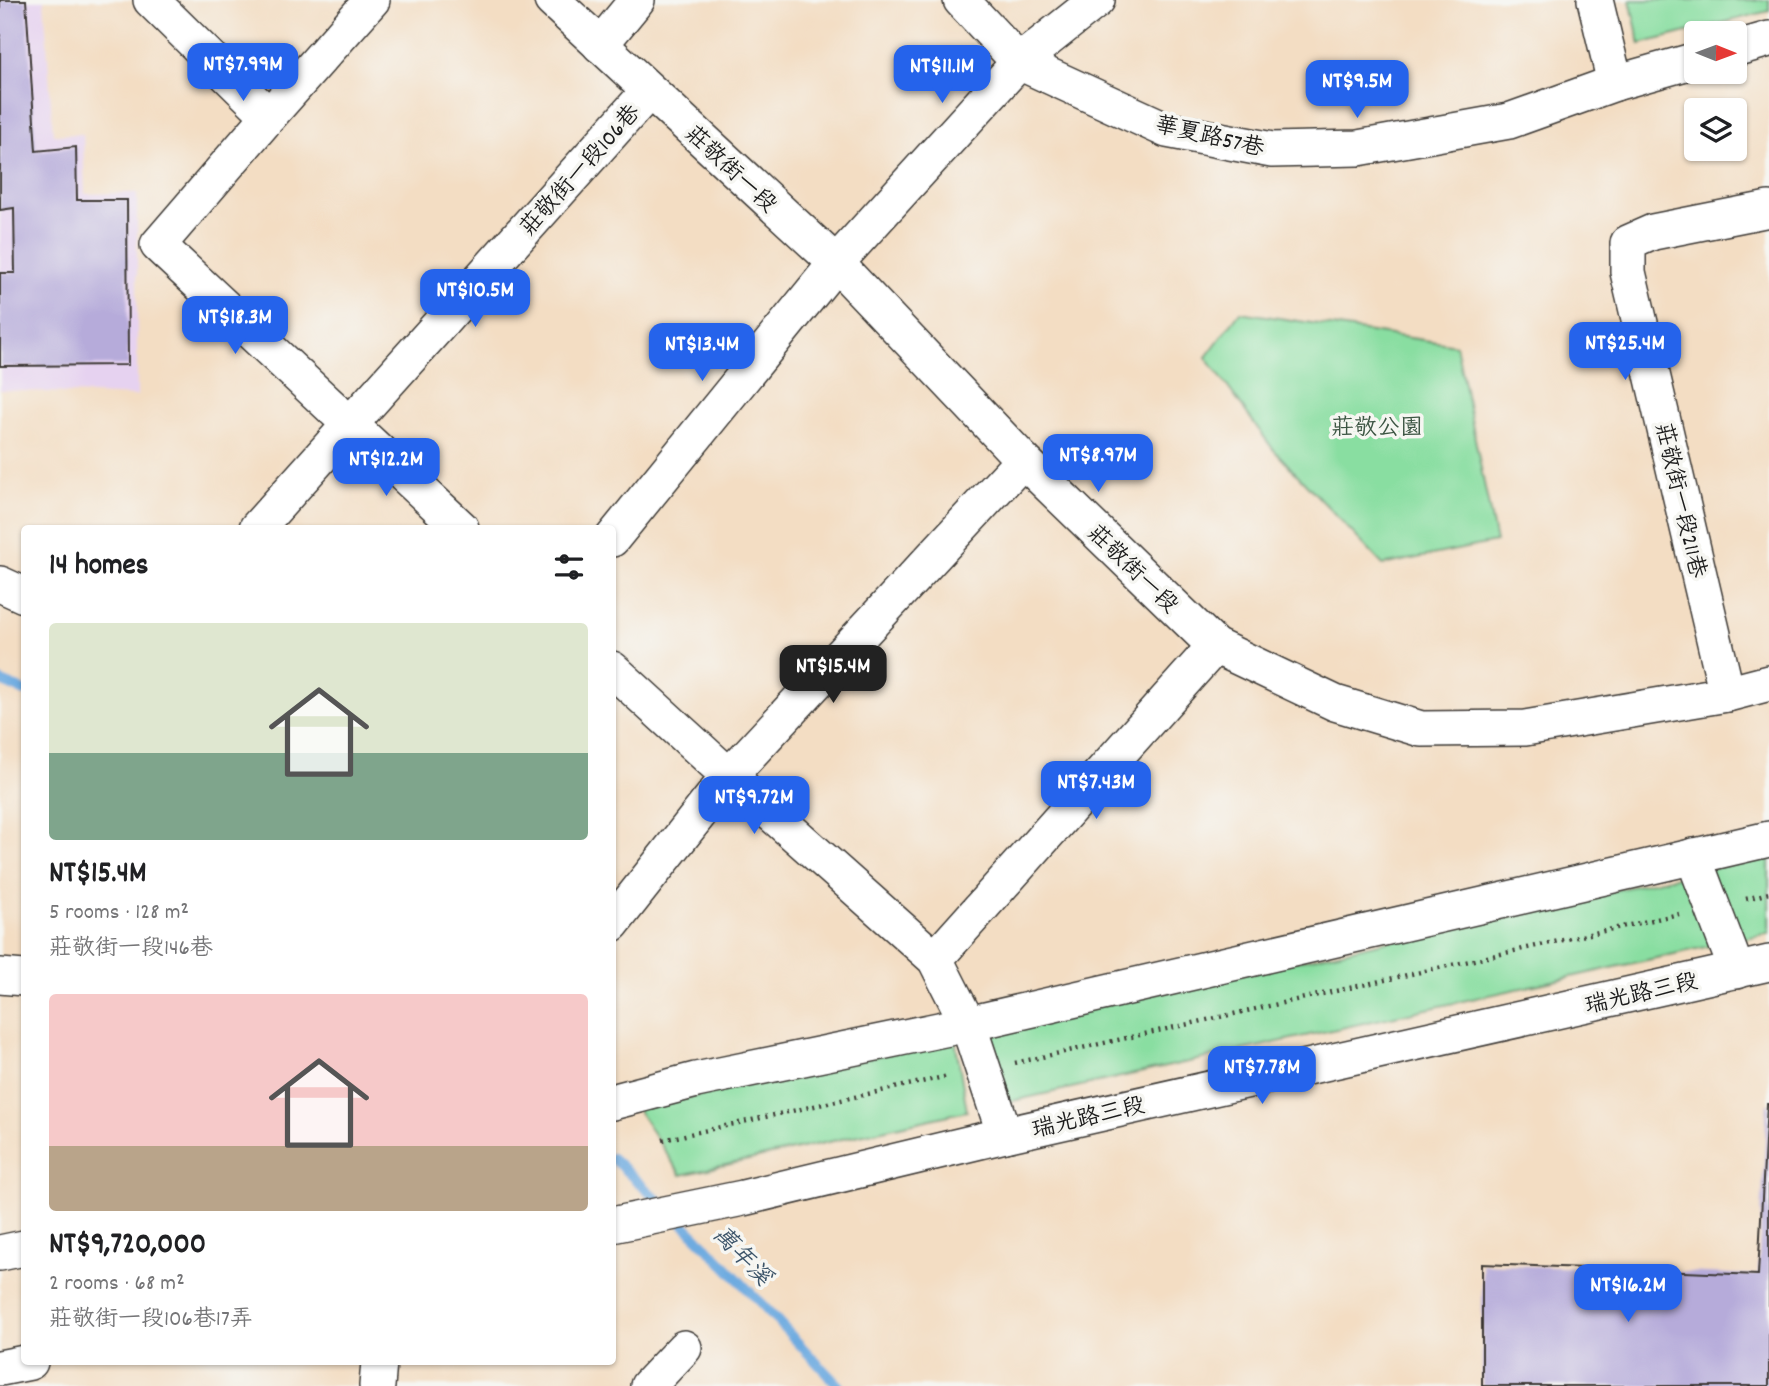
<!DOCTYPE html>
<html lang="en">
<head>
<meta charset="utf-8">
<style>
	:root { --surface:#fff; --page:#f6f6f6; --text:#202124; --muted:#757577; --accent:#2563eb }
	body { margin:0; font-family:Dekko,"LXGW WenKai TC",sans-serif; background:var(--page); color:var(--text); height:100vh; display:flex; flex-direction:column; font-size:26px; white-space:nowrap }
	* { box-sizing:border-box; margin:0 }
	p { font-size:23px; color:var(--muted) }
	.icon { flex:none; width:38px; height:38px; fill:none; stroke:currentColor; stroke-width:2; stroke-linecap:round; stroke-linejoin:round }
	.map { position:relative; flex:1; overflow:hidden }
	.sheet { position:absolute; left:21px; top:525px; width:595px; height:840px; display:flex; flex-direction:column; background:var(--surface); border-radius:7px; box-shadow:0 2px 5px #0004 }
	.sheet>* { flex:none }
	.needle { width:46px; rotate:91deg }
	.buttons { position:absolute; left:1684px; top:21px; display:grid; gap:14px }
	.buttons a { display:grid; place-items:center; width:63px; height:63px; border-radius:7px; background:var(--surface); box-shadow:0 2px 5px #0004; font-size:35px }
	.price { position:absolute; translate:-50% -60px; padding:0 16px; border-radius:14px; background:var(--accent); color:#fff; font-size:23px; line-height:46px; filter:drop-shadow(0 2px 4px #0008) }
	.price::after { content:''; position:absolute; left:50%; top:42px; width:21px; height:16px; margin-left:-10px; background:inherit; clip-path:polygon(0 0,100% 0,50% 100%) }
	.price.on { background:#222; color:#fff }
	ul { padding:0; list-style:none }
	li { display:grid; align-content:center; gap:14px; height:371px; padding:0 28px }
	li span { display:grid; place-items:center; height:217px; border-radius:7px; color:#555 }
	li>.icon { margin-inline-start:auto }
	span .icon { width:126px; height:126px; fill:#fffc; stroke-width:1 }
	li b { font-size:30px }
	h2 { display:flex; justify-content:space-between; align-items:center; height:84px; padding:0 28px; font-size:30px }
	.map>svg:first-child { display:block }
	.built { fill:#e6d2f0 }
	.green { fill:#89dea1; stroke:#527d5e; stroke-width:2 }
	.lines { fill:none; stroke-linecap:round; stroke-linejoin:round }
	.stream { stroke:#6eabe0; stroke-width:10 }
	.building { fill:#b6abda }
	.minor-casing { stroke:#3c3935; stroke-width:38 }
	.path { stroke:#3c3935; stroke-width:4.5; stroke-dasharray:2 5; stroke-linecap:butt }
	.minor { stroke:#fff; stroke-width:35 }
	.labels { text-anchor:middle; stroke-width:7; stroke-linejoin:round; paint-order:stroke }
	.street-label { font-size:23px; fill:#1c1c1c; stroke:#f6f6f2 }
	.park-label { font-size:23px; fill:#3d5644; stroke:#f6f6f2 }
	.water-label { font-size:24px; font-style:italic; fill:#3d556a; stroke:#f6f6f2 }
</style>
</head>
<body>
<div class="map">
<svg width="1769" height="1386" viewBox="0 0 1769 1386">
	<rect width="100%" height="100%" fill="#f6f6f2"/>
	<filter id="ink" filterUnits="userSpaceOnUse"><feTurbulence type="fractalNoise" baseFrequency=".0143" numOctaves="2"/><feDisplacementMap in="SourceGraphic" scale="14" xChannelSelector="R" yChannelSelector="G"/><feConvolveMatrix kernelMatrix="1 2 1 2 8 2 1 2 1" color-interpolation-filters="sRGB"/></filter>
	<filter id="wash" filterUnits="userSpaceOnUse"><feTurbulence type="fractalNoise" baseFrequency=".00686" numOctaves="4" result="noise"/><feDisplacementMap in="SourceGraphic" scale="28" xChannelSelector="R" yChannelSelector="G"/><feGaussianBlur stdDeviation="1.57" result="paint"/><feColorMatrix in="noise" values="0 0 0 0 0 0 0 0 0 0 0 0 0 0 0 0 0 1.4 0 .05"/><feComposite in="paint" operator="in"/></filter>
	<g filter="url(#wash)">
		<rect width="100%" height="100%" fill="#f3ddc3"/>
		<polygon class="built" points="0,0 44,0 53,135 83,134 85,194 137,193 137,396 0,390"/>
		<g class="green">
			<polygon points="1630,0 1769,0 1769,11 1640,44"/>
			<polygon points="1240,312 1456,345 1496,542 1383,565 1273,449 1206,357"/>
			<polygon points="1769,856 1769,933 1008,1102 988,1030"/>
			<polygon points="955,1039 967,1111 681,1175 637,1109"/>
		</g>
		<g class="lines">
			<g class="stream">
				<polyline points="0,681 24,691"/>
				<polyline points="612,1158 664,1206"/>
				<path d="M678,1219C734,1272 785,1330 839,1386"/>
			</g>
		</g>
		<g id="blocks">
			<g class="building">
				<polygon points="0,0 26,0 36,151 76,147 77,200 127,200 128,365 0,366 0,273 15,273 14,208 0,210"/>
				<polygon points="1767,1104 1769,1104 1769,1386 1482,1386 1482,1264 1758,1275"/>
			</g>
		</g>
	</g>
	<g filter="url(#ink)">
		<use href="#blocks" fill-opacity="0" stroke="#3c3935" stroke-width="2"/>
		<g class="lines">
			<g class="minor-casing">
				<g id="minor">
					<polyline points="151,0 269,116"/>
					<polyline points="372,0 269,116 158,245 461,528"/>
					<polyline points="552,0 836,263 1023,460 1215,646 1335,703 1421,729 1525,728 1727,694 1769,683"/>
					<polyline points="961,0 1019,62 1167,130 1272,150 1358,148 1509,121 1615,83 1696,60"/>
					<polyline points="1595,0 1615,83"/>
					<polyline points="600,45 637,0"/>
					<polyline points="1734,49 1769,39"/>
					<polyline points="257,528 649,91"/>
					<polyline points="612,539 836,263 1019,62 1097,0"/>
					<polyline points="0,584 24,595"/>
					<polyline points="612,669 729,776 935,959 968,1024 1005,1135"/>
					<polyline points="1727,694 1628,272 1628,243 1653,232 1769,209"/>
					<polyline points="1693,856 1737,971"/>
					<polyline points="612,924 729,776 1023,460"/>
					<polyline points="935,959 1215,646"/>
					<polyline points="0,976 24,978"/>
					<polyline points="612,1102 696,1080 968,1024 1769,839"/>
					<polyline points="612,1225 743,1198 1005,1135 1769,963"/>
					<polyline points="0,1253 24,1248"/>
					<polyline points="0,1368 30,1362"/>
					<polyline points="377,1386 379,1362"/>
					<polyline points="648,1386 684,1348"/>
				</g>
			</g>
			<g class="path">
				<polyline points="1746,899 1769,893"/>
				<polyline points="1015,1063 1679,914"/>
				<polyline points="663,1140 948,1076"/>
			</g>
			<use href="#minor" class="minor"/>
		</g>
	</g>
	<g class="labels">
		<g class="street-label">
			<text transform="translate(1210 135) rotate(13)" y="8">華夏路57巷</text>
			<text transform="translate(732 168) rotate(43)" y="8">莊敬街一段</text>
			<text transform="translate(579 169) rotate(-48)" y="8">莊敬街一段106巷</text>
			<text transform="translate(1682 500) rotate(77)" y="8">莊敬街一段211巷</text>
			<text transform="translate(1134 568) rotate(44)" y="8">莊敬街一段</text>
			<text transform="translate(1641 992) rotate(-13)" y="8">瑞光路三段</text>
			<text transform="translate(1088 1116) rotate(-13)" y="8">瑞光路三段</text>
		</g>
		<g class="park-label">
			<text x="1377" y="434">莊敬公園</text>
		</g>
		<g class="water-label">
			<text transform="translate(743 1255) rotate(46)" y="8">萬年溪</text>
		</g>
	</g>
</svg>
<div class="buttons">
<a><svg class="needle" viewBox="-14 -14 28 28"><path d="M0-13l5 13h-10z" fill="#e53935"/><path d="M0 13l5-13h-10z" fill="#757577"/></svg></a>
<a><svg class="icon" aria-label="layers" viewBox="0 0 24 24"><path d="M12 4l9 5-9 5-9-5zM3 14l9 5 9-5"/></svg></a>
</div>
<b class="price" style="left:243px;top:103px">NT$7.99M</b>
<b class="price" style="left:942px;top:105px">NT$11.1M</b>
<b class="price" style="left:1357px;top:120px">NT$9.5M</b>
<b class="price" style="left:475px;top:329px">NT$10.5M</b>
<b class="price" style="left:235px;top:356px">NT$18.3M</b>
<b class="price" style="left:1625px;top:382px">NT$25.4M</b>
<b class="price" style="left:702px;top:383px">NT$13.4M</b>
<b class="price" style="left:1098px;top:494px">NT$8.97M</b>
<b class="price" style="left:386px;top:498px">NT$12.2M</b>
<b class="price on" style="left:833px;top:705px">NT$15.4M</b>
<b class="price" style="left:1096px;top:821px">NT$7.43M</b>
<b class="price" style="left:754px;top:836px">NT$9.72M</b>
<b class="price" style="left:1262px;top:1106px">NT$7.78M</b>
<b class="price" style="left:1628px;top:1324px">NT$16.2M</b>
<section class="sheet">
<h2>14 homes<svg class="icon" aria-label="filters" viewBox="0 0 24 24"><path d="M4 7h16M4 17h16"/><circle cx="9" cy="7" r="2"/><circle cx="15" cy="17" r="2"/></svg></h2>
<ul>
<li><span style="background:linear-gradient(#dfe7d0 60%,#7fa58c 0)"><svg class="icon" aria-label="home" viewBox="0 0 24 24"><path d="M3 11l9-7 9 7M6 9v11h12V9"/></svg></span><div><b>NT$15.4M</b><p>5 rooms · 128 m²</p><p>莊敬街一段146巷</p></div></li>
<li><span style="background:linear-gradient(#f6c9c9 70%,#b9a48a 0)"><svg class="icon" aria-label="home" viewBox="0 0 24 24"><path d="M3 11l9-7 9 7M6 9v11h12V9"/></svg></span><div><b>NT$9,720,000</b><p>2 rooms · 68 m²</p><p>莊敬街一段106巷17弄</p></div></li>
</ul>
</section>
</div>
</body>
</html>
